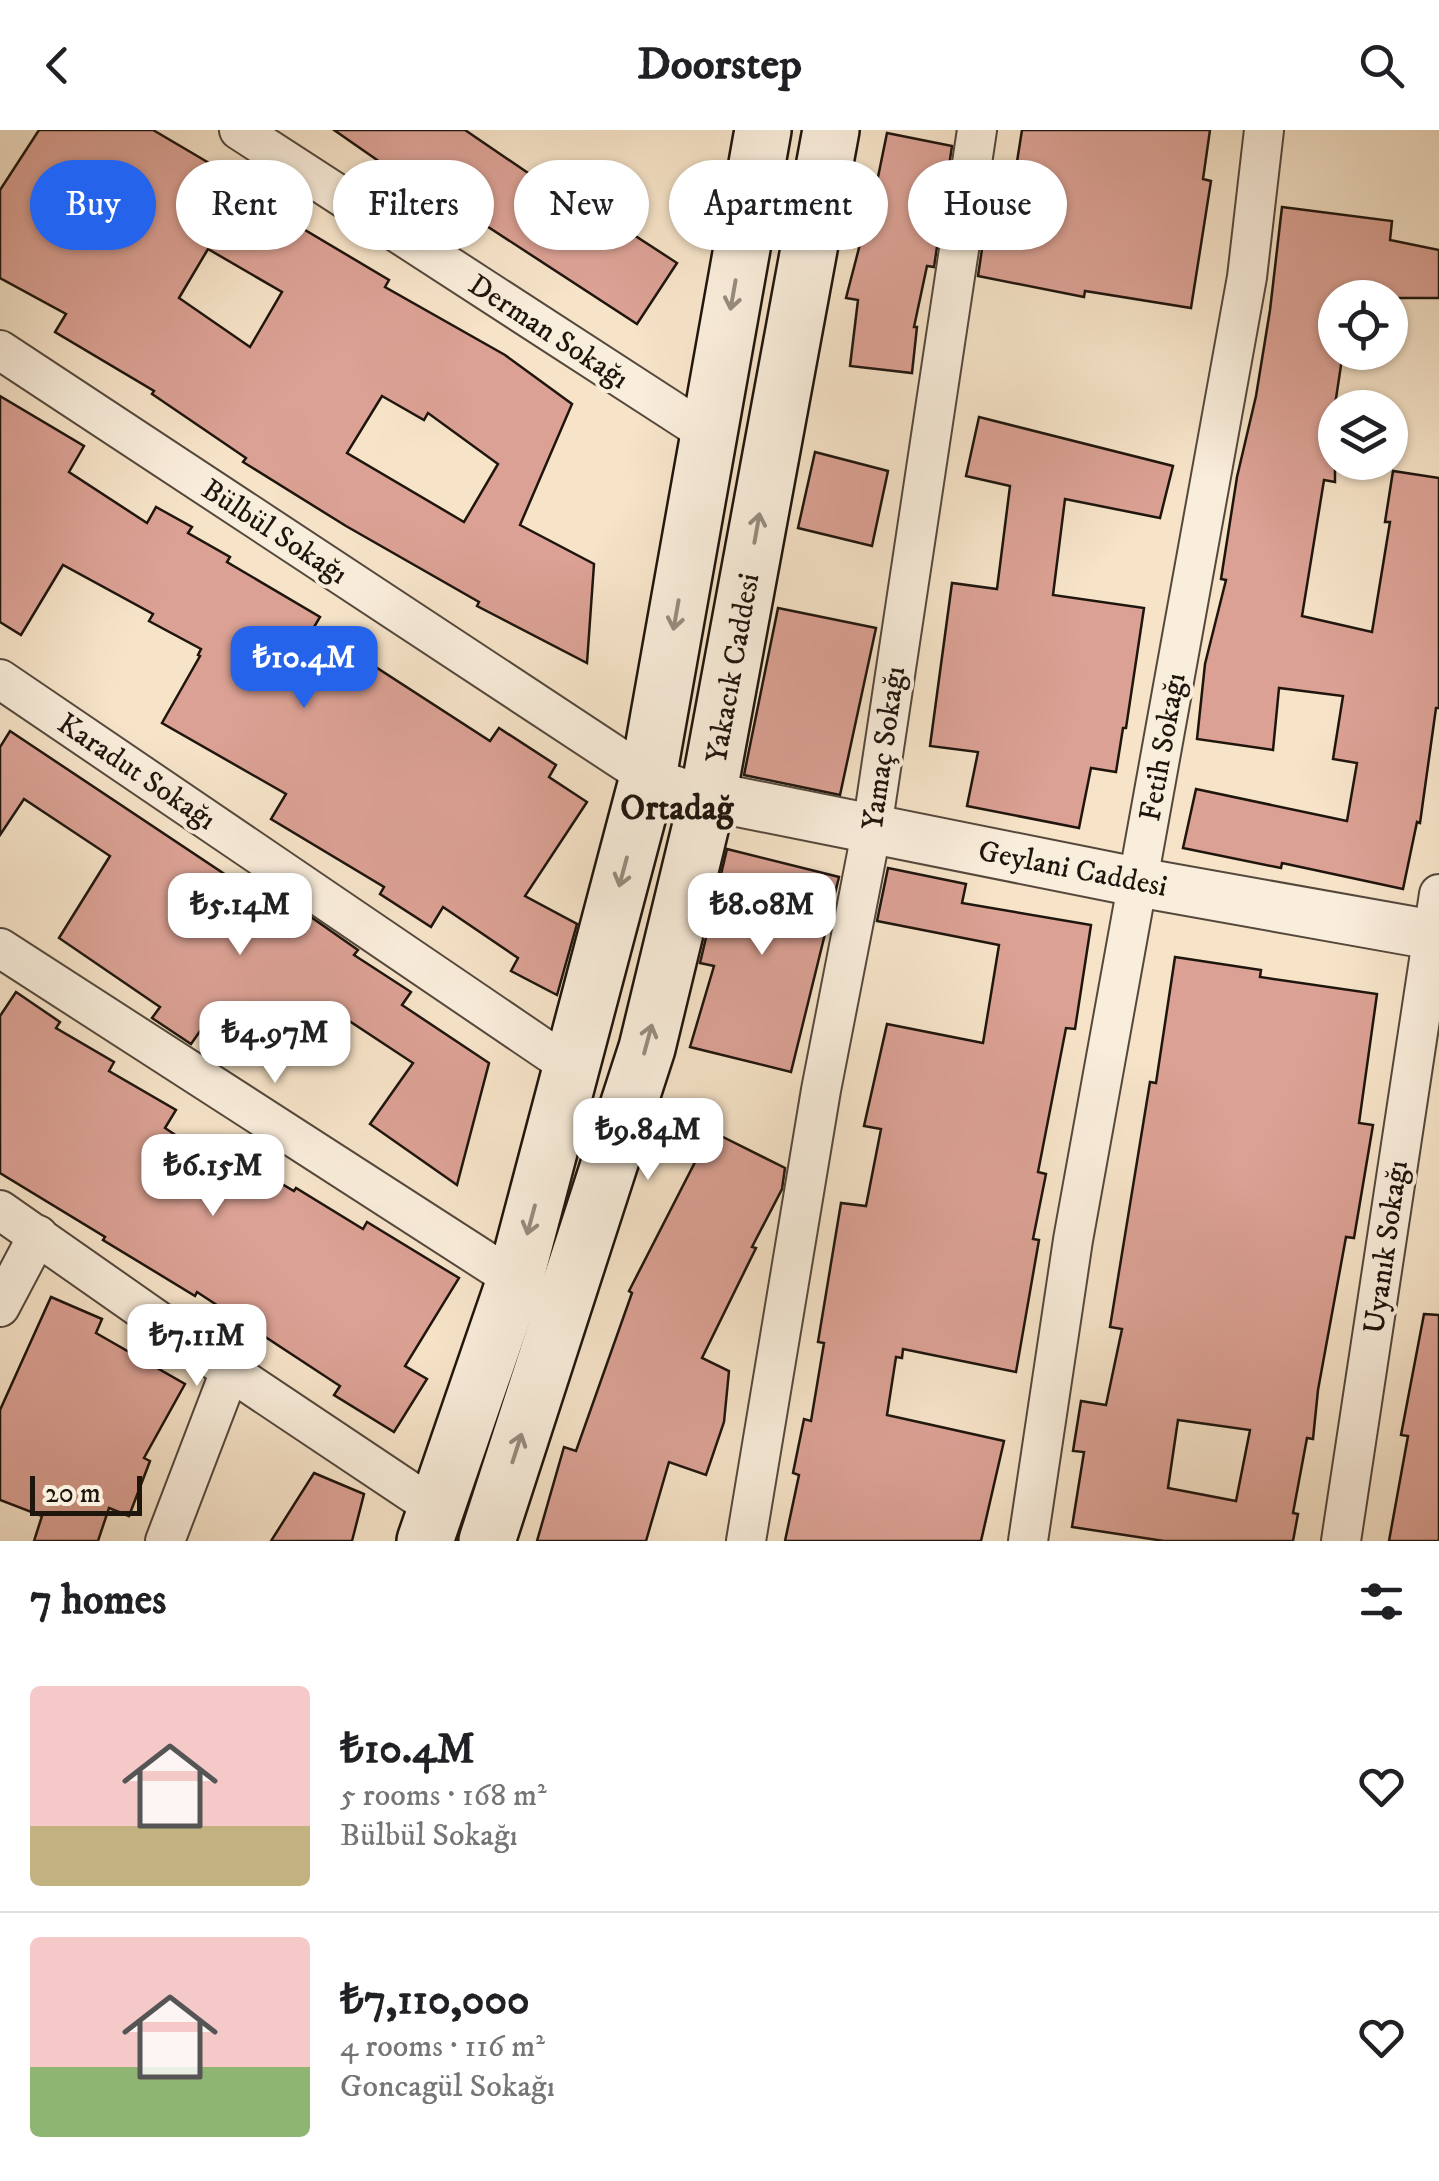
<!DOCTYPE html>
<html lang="en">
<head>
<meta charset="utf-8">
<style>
	:root { --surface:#fff; --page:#f6f6f6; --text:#202124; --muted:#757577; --line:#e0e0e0; --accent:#2563eb }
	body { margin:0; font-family:"IM FELL DW Pica",serif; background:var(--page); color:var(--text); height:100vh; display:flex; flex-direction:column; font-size:38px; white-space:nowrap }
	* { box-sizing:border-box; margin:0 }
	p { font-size:32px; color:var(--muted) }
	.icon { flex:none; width:55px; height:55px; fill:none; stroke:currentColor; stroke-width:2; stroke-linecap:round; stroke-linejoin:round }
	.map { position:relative; height:1411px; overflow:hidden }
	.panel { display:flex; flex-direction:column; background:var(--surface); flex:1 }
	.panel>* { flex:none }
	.guide { position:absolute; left:30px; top:30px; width:1380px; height:90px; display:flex; gap:20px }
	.fabs { position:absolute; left:1318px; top:150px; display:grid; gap:20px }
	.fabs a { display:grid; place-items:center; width:90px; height:90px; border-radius:50%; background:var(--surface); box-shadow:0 2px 8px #0004; font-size:50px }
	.scale { position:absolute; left:30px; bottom:25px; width:112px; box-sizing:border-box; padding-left:10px; border:5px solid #1e150d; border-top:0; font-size:28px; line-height:35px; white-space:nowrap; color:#1e150d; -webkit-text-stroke:8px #f9eddb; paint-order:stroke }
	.price { position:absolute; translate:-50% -85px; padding:0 22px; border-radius:20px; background:#fff; color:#222; font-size:32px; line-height:65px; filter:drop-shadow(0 2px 5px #0008) }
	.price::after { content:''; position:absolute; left:50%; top:60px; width:30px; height:22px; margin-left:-15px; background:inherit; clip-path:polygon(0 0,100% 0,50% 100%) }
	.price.active { background:var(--accent); color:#fff }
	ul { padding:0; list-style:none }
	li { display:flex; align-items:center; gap:30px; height:250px; padding:0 30px }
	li+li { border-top:2px solid var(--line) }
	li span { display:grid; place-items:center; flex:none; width:280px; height:200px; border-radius:10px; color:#555 }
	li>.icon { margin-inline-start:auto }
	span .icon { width:120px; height:120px; fill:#fffc; stroke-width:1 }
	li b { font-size:42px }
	h2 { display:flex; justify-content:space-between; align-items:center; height:120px; padding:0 30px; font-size:42px }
	.tag { padding:0 35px; border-radius:45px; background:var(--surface); box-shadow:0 2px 8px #0004; font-size:35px; line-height:90px }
	.tag.active { background:var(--accent); color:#fff }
	header { display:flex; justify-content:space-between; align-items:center; height:130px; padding:0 30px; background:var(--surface); font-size:45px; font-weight:700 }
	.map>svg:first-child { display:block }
	.building { fill:#dba194; stroke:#1e150d; stroke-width:2.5; fill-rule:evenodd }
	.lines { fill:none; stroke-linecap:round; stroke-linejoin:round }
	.minor-casing { stroke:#54483c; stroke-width:42 }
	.tertiary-casing { stroke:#54483c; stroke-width:52 }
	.secondary-casing { stroke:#1e150d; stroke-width:60 }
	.minor { stroke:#f9eddb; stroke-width:38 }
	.tertiary { stroke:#f9eddb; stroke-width:48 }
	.secondary { stroke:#f9eddb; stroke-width:55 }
	.oneway { stroke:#968c7e }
	.labels { text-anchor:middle; stroke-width:8; stroke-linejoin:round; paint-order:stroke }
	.street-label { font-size:30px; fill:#1e150d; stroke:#f9eddb }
	.quarter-label { font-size:35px; font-weight:bold; fill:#1e150d; stroke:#f9eddb }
</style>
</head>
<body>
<header><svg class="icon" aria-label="back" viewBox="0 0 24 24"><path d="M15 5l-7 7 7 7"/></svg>Doorstep<svg class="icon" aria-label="search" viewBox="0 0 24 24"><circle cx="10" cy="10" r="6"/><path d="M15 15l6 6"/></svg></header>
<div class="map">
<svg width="1439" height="1411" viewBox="0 0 1439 1411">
	<rect width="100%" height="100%" fill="#f6e3c8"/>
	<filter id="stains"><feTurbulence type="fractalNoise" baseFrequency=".002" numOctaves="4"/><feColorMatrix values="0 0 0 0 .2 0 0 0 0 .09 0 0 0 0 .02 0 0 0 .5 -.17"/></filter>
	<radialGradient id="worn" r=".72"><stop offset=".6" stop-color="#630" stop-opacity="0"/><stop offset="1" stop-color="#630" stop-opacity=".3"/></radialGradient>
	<g class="building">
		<path d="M39,0H153L294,83L290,91L389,150L385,157L505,225L572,274L520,395L594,434L587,533L477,476L479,472L346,396L243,332L246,328L152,264L154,261L55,202L66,184L0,148V60ZM208,119L282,162L250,217L179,168ZM382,266L424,290L428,283L498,334L464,392L347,323Z"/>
		<polygon points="334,0 465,0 534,47 537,42 677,133 637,194 453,74 449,80"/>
		<polygon points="1022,0 1210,0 1203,49 1211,51 1191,178 1085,161 1084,167 978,146 989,72 1010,76"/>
		<polygon points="887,3 952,16 934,137 927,136 914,197 917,197 912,243 850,236 858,170 846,168 866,91 869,91"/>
		<polygon points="1282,77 1392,91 1390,110 1439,120 1439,168 1335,168 1335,222 1343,222 1335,275 1335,352 1324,350 1302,486 1372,502 1390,392 1385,392 1393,341 1439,348 1439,578 1436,578 1420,693 1417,692 1403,759 1282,733 1281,738 1183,718 1196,659 1347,691 1357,633 1333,629 1343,566 1279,558 1273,620 1197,609 1205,534 1226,450 1221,449 1237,347 1256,266 1270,180"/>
		<polygon points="0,266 84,316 69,342 147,393 156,377 192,397 188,403 230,427 227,432 320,487 314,497 490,611 499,598 556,635 549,647 587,672 525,766 577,794 557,865 511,841 518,828 443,777 431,797 380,764 384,757 271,689 286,664 162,593 200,526 198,525 201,519 149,491 153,484 63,435 21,505 0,492"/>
		<polygon points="979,287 1173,336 1160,388 1065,369 1053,465 1144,478 1126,598 1123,598 1116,642 1091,638 1079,698 967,676 978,622 930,616 952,453 997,459 1010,356 966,346"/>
		<polygon points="815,322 888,341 872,416 798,398"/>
		<polygon points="778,478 876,498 840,665 744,645"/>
		<polygon points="10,601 301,795 308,785 358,820 354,825 411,862 402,875 489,933 457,1055 370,994 413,933 322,873 280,935 210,887 191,914 152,888 160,877 59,808 110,726 24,669 0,705 0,617"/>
		<polygon points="727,719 839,747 791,942 690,917 714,836 700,833"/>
		<polygon points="888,738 966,754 962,773 1091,795 1075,899 1066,898 1038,1042 1046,1044 1033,1109 1039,1110 1016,1242 903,1219 902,1228 896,1227 887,1285 1004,1311 981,1411 785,1411 799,1345 793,1343 804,1289 811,1291 824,1213 818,1212 841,1073 866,1076 881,999 864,996 887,894 983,913 999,815 877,791"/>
		<path d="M1175,827L1261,840L1260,847L1377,864L1359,993L1373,995L1354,1108L1346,1107L1318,1260L1313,1309L1307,1308L1293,1383L1298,1384L1293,1411H1164L1072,1397L1084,1322L1073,1321L1081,1271L1106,1275L1122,1199L1110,1197L1150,952L1156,953ZM1178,1290L1250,1300L1236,1371L1168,1358Z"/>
		<polygon points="16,862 60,892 56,898 114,932 109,941 176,980 165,998 233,1044 241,1030 294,1061 296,1058 363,1099 367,1092 459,1148 405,1236 427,1249 394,1302 334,1265 340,1256 197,1162 195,1166 103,1110 105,1107 0,1043 0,886"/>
		<polygon points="711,1001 785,1038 782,1059 752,1117 756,1118 702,1228 729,1241 724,1292 706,1345 669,1332 646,1411 537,1411 564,1317 576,1321 632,1163 629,1161"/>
		<polygon points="51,1167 102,1189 96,1203 185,1254 144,1328 150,1331 129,1386 109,1378 98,1411 34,1411 42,1386 0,1370 0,1280"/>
		<polygon points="1424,1184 1439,1185 1439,1411 1389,1411 1408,1306 1401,1305"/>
		<polygon points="314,1343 364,1364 352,1411 271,1411"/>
	</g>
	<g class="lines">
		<g class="minor-casing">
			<g id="minor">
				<polyline points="239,0 708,304"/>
				<polyline points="0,220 648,647 708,666"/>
				<polyline points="0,549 571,937"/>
				<polyline points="0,818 515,1150"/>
				<polyline points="0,1080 230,1241 435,1378"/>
				<polyline points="0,1177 38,1105"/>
				<polyline points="165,1411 230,1241"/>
				<polyline points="746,1411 821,960 872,698 977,0"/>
				<polyline points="1028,1411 1073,1110 1247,147 1264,0"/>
				<polyline points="1341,1411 1439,764"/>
			</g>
		</g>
		<g class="tertiary-casing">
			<polyline id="tertiary" points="708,666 1137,752 1439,806"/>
		</g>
		<g class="secondary-casing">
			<g id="secondary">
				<polyline points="425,1411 515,1150 648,647 763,0"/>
				<polyline points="487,1411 647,918 708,666 831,0"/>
			</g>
		</g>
		<use href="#minor" class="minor"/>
		<use href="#tertiary" class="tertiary"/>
		<use href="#secondary" class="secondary"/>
	</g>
	<defs><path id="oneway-shaft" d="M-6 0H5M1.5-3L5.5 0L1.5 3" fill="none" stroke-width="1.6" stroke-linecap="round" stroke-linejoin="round" transform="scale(2.5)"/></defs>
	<g class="oneway">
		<use href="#oneway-shaft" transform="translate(733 165) rotate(100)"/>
		<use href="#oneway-shaft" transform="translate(757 398) rotate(-80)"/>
		<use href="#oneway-shaft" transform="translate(676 485) rotate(100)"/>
		<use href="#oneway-shaft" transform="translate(623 742) rotate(105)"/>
		<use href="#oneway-shaft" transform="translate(648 909) rotate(-75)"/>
		<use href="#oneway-shaft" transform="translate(531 1090) rotate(105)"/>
		<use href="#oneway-shaft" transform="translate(517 1318) rotate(-72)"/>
	</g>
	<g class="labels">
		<g class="street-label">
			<text transform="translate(549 201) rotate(33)" y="10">Derman Sokağı</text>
			<text transform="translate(275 401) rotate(33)" y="10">Bülbül Sokağı</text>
			<text transform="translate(732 538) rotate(-80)" y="10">Yakacık Caddesi</text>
			<text transform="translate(1162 617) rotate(-80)" y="10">Fetih Sokağı</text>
			<text transform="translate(883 618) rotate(-82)" y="10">Yamaç Sokağı</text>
			<text transform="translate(137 641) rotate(34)" y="10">Karadut Sokağı</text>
			<text transform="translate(1073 738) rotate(11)" y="10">Geylani Caddesi</text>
			<text transform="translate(1385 1117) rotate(-82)" y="10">Uyanık Sokağı</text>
		</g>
		<g class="quarter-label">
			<text x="677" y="689">Ortadağ</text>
		</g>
	</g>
	<rect width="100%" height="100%" filter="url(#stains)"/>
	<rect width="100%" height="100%" fill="url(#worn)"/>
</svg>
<div class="fabs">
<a><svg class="icon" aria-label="locate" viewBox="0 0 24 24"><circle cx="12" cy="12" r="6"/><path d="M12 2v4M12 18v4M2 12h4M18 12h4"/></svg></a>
<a><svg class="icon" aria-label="layers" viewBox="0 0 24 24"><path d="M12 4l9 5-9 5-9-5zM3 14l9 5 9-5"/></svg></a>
</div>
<div class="scale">20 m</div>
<b class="price active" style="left:304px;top:581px">₺10.4M</b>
<b class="price" style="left:240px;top:828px">₺5.14M</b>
<b class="price" style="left:762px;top:828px">₺8.08M</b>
<b class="price" style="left:275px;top:956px">₺4.97M</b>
<b class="price" style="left:648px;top:1053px">₺9.84M</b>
<b class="price" style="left:213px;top:1089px">₺6.15M</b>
<b class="price" style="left:197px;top:1259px">₺7.11M</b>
<div class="guide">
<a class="tag active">Buy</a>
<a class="tag">Rent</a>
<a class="tag">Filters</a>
<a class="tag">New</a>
<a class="tag">Apartment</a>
<a class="tag">House</a>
</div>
</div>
<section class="panel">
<h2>7 homes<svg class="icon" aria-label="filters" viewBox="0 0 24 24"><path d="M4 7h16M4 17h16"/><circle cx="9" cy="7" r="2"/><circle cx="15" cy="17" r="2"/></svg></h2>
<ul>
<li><span style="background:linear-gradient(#f6c9c9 70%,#c2b280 0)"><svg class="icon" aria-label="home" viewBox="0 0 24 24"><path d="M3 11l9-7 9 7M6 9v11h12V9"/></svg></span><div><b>₺10.4M</b><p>5 rooms · 168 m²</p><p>Bülbül Sokağı</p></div><svg class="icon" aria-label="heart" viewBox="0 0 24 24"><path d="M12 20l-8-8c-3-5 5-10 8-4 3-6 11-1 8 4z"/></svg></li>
<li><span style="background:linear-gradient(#f6c9c9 65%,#8fb573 0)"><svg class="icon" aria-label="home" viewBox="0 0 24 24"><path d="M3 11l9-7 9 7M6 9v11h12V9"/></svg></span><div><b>₺7,110,000</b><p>4 rooms · 116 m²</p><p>Goncagül Sokağı</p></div><svg class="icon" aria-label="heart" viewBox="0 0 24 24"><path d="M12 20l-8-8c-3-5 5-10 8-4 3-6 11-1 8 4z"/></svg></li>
</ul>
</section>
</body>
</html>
